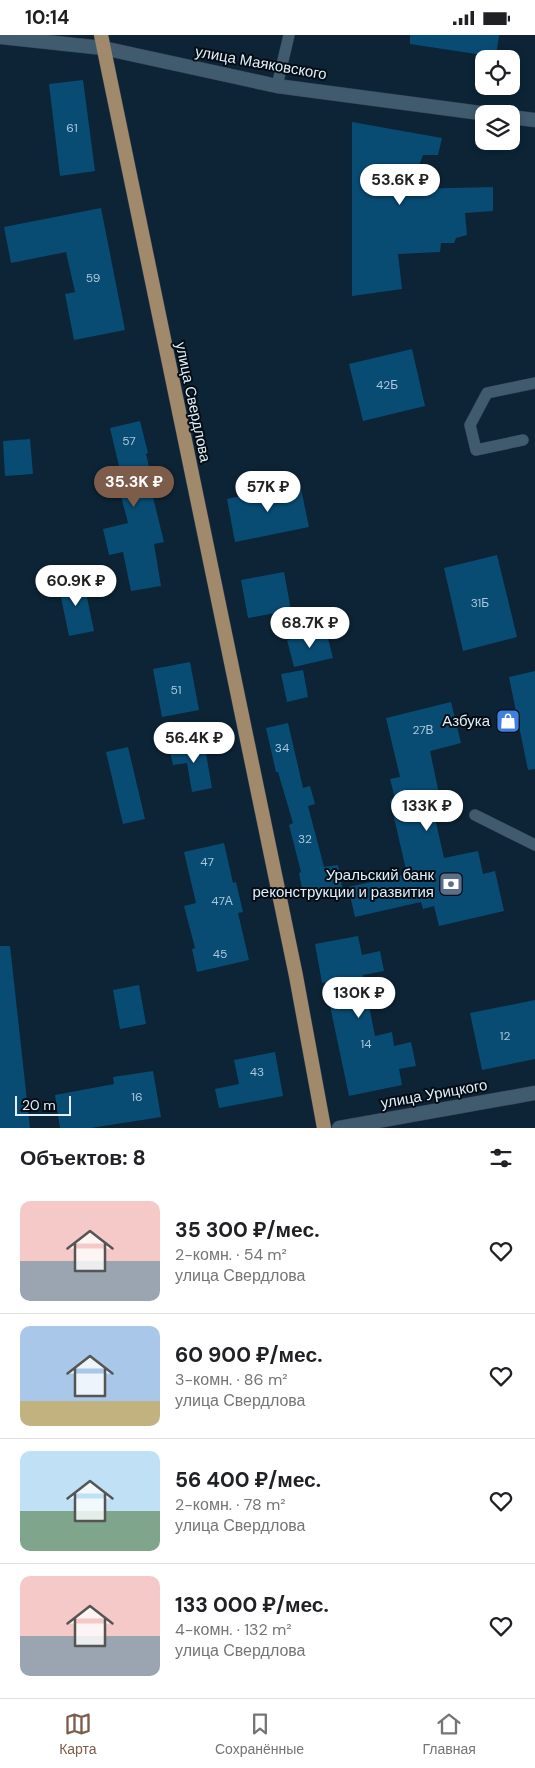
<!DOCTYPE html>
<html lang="ru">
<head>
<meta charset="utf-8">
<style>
	:root { --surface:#fff; --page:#f2f2f2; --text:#202124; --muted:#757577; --line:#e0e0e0; --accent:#7d5c49 }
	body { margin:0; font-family:"DM Sans",sans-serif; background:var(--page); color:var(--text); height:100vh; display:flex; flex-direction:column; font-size:19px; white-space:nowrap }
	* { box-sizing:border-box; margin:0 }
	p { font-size:16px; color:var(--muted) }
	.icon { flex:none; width:28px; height:28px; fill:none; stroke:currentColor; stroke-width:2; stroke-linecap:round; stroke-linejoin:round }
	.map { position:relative; height:1093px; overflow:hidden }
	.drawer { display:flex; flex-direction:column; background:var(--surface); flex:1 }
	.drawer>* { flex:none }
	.buttons { position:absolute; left:475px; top:15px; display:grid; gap:10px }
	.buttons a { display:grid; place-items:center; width:45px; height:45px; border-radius:10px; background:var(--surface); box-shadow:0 2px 8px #0003; font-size:25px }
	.scale { position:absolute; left:15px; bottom:12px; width:56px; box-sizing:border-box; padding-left:5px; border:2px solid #e2f0fc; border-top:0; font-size:14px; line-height:18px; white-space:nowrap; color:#e2f0fc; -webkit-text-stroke:4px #040d14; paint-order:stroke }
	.price { position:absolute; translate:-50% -42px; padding:0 11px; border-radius:18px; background:#fff; color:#222; font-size:16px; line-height:32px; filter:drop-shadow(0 1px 2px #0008) }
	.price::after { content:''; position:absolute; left:50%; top:30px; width:15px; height:11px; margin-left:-8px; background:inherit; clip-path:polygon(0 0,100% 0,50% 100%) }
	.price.current { background:var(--accent); color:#fff }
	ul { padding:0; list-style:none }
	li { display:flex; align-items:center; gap:15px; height:125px; padding:0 20px }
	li+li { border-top:1px solid var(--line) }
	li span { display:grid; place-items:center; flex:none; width:140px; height:100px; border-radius:10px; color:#555 }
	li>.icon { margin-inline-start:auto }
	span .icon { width:60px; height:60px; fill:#fffc; stroke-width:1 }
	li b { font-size:21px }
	h2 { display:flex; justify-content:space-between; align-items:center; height:60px; padding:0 20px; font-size:21px }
	.status { display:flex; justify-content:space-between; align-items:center; height:35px; padding:0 25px; background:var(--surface); direction:ltr }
	.status svg { height:14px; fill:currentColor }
	.tabs { display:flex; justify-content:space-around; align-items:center; height:70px; border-top:1px solid var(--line); background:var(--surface); font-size:14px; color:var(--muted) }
	.tabs a { display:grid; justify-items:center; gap:2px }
	.tabs .current { color:var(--accent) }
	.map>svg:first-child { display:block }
	.building { fill:#084c74 }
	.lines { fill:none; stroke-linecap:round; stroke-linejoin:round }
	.service-casing { stroke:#323f4e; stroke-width:12 }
	.minor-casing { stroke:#323f4e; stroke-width:15 }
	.secondary-casing { stroke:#323f4e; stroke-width:15 }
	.primary-casing { stroke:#323f4e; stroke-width:15 }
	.service { stroke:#405a6e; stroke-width:11 }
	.minor { stroke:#405a6e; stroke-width:14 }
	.secondary { stroke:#405a6e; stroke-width:14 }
	.primary { stroke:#a08a6b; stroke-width:14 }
	.labels { text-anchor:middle; stroke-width:4; stroke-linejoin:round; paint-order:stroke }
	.number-label { font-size:12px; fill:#acc7da }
	.street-label { font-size:15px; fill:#e2f0fc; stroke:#040d14 }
	.poi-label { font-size:15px; fill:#e2f0fc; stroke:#040d14; text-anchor:end }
</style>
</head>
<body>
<div class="status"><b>10:14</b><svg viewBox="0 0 49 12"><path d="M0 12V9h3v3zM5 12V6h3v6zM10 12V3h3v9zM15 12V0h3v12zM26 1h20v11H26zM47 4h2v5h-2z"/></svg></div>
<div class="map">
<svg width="535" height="1093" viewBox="0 0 535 1093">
	<rect width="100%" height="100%" fill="#0c2436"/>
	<g class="building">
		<polygon points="410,0 499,0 496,22 410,9"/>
		<polygon points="83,45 95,136 60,141 49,49"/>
		<polygon points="352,87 442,103 438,120 423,120 410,154 493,152 493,176 465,178 467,200 456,203 454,208 441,208 440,217 398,219 402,254 352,261"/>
		<polygon points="101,173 125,295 74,305 65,259 75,257 66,217 11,228 4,192"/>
		<polygon points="412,314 425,371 363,386 349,329"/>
		<polygon points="140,386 148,418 146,419 153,449 150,450 164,507 154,509 161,551 131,556 123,517 109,520 103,494 128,488 120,457 104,461 98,436 119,431 110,393"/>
		<polygon points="30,404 33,439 5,441 3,406"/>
		<polygon points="300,449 309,492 235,507 227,464"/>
		<polygon points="497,520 517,602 463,616 444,533"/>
		<polygon points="284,537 291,575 248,583 241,545"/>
		<polygon points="83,543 94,596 69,601 58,548"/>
		<polygon points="326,596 333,623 294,632 287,605"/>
		<polygon points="190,627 199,675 162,682 153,634"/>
		<polygon points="303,635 308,662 287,667 281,639"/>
		<polygon points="535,636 535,734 528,735 509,642"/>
		<polygon points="451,667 461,708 430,716 441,768 432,770 444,823 478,816 483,839 495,836 504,876 439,891 434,871 423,874 421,867 355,882 348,852 407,839 390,765 395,763 390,744 400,742 386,683"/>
		<polygon points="288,688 303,753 310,751 315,769 308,771 324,832 338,830 343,856 304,864 299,838 301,837 289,790 293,788 278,737 276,737 266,693"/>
		<polygon points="204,707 212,753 192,757 187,728 173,730 169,712"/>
		<polygon points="128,712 145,784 123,789 106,717"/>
		<polygon points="224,808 233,848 236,847 243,877 238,878 249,925 197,937 192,914 195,913 184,871 196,868 184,817"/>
		<polygon points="358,901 362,920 380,916 384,936 363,940 375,1001 392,997 394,1011 411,1007 416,1031 399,1034 402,1050 349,1061 325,947 322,948 315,909"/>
		<polygon points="0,911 10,911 30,1093 0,1093"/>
		<polygon points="139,950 146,989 120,994 113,955"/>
		<polygon points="535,965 535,1024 482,1035 470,978"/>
		<polygon points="275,1017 283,1061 219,1073 215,1054 239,1049 234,1025"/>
		<polygon points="153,1036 161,1082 91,1093 60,1093 55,1060 114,1049 113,1042"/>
	</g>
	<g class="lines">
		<g class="service-casing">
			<g id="service">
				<polyline points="277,51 289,0"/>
				<polyline points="523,405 476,415 470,390 487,358 535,348"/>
				<polyline points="475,780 535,810"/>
			</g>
		</g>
		<g class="minor-casing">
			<g id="minor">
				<polyline points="0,2 103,13 277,51 488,79"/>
				<polyline points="511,82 535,85"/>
			</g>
		</g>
		<g class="secondary-casing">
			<polyline id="secondary" points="339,1093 535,1058"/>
		</g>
		<g class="primary-casing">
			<polyline id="primary" points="101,0 296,941 324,1093"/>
		</g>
		<use href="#service" class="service"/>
		<use href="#minor" class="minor"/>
		<use href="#secondary" class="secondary"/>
		<use href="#primary" class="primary"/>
	</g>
	<defs>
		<g id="shop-square" transform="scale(1.25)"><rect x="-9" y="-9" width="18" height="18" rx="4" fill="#3f7fe0" stroke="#040d14"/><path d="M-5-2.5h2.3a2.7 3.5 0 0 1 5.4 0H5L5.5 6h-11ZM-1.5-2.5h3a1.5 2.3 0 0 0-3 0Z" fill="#fff"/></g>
		<g id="bank-square" transform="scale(1.25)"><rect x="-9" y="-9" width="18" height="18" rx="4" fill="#5c6f8a" stroke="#040d14"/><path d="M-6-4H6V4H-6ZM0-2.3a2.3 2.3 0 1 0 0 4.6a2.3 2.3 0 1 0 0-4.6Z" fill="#fff"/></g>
	</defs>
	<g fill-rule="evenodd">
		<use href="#shop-square" x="508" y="686"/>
		<use href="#bank-square" x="451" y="849"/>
	</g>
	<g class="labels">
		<g class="number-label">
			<text x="72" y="97">61</text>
			<text x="93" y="247">59</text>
			<text x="387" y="354">42Б</text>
			<text x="129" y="410">57</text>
			<text x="480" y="572">31Б</text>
			<text x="176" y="659">51</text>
			<text x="423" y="699">27В</text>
			<text x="282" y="717">34</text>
			<text x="305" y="808">32</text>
			<text x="207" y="831">47</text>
			<text x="222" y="870">47А</text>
			<text x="220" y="923">45</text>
			<text x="505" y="1005">12</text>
			<text x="366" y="1013">14</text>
			<text x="257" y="1041">43</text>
			<text x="137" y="1066">16</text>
		</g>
		<g class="street-label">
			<text transform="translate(261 28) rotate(10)" y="5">улица Маяковского</text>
			<text transform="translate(193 367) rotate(78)" y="5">улица Свердлова</text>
			<text transform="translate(434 1059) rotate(-10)" y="5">улица Урицкого</text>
		</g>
		<g class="poi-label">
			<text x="490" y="691">Азбука</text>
			<text x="434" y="845">Уральский банк<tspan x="434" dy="17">реконструкции и развития</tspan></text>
		</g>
	</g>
</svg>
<div class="buttons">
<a><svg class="icon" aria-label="locate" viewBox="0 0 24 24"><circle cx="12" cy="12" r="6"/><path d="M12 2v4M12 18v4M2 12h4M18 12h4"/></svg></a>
<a><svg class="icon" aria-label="layers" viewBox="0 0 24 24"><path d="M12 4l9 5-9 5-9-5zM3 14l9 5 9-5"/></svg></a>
</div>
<div class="scale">20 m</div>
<b class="price" style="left:400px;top:171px">53.6K ₽</b>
<b class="price current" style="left:134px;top:473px">35.3K ₽</b>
<b class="price" style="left:268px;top:478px">57K ₽</b>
<b class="price" style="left:76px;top:572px">60.9K ₽</b>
<b class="price" style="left:310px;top:614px">68.7K ₽</b>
<b class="price" style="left:194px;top:729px">56.4K ₽</b>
<b class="price" style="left:427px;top:797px">133K ₽</b>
<b class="price" style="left:359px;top:984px">130K ₽</b>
</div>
<section class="drawer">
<h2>Объектов: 8<svg class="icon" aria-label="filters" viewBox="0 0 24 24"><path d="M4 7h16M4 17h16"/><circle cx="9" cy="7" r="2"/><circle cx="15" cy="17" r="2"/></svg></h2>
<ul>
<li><span style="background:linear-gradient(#f6c9c9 60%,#9aa5b1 0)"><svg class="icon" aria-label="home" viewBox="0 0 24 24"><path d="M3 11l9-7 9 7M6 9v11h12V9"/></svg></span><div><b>35 300 ₽/мес.</b><p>2-комн. · 54 m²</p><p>улица Свердлова</p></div><svg class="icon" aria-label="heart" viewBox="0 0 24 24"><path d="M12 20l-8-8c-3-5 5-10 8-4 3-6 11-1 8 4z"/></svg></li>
<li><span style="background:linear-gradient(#a9c7e8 75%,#c2b280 0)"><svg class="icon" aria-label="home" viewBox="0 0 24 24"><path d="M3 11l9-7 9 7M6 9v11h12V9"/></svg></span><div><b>60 900 ₽/мес.</b><p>3-комн. · 86 m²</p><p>улица Свердлова</p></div><svg class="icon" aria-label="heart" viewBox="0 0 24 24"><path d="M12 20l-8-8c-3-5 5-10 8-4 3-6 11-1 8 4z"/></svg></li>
<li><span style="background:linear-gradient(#bfe0f5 60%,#7fa58c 0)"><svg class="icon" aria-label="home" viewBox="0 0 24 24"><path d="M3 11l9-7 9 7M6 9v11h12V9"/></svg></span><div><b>56 400 ₽/мес.</b><p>2-комн. · 78 m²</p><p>улица Свердлова</p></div><svg class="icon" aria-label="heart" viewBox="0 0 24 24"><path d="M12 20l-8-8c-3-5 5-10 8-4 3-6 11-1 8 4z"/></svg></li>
<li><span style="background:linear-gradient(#f6c9c9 60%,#9aa5b1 0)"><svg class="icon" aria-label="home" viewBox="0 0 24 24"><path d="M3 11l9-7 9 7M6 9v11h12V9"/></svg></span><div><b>133 000 ₽/мес.</b><p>4-комн. · 132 m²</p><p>улица Свердлова</p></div><svg class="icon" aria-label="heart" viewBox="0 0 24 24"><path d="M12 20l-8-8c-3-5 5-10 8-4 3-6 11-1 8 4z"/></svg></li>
</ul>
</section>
<nav class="tabs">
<a class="current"><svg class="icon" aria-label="map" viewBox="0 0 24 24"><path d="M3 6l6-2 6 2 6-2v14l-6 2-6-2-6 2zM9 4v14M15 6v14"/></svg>Карта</a>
<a><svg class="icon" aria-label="saved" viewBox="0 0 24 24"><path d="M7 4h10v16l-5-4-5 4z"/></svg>Сохранённые</a>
<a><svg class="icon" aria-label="home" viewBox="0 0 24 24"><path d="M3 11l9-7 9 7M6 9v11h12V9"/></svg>Главная</a>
</nav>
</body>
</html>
